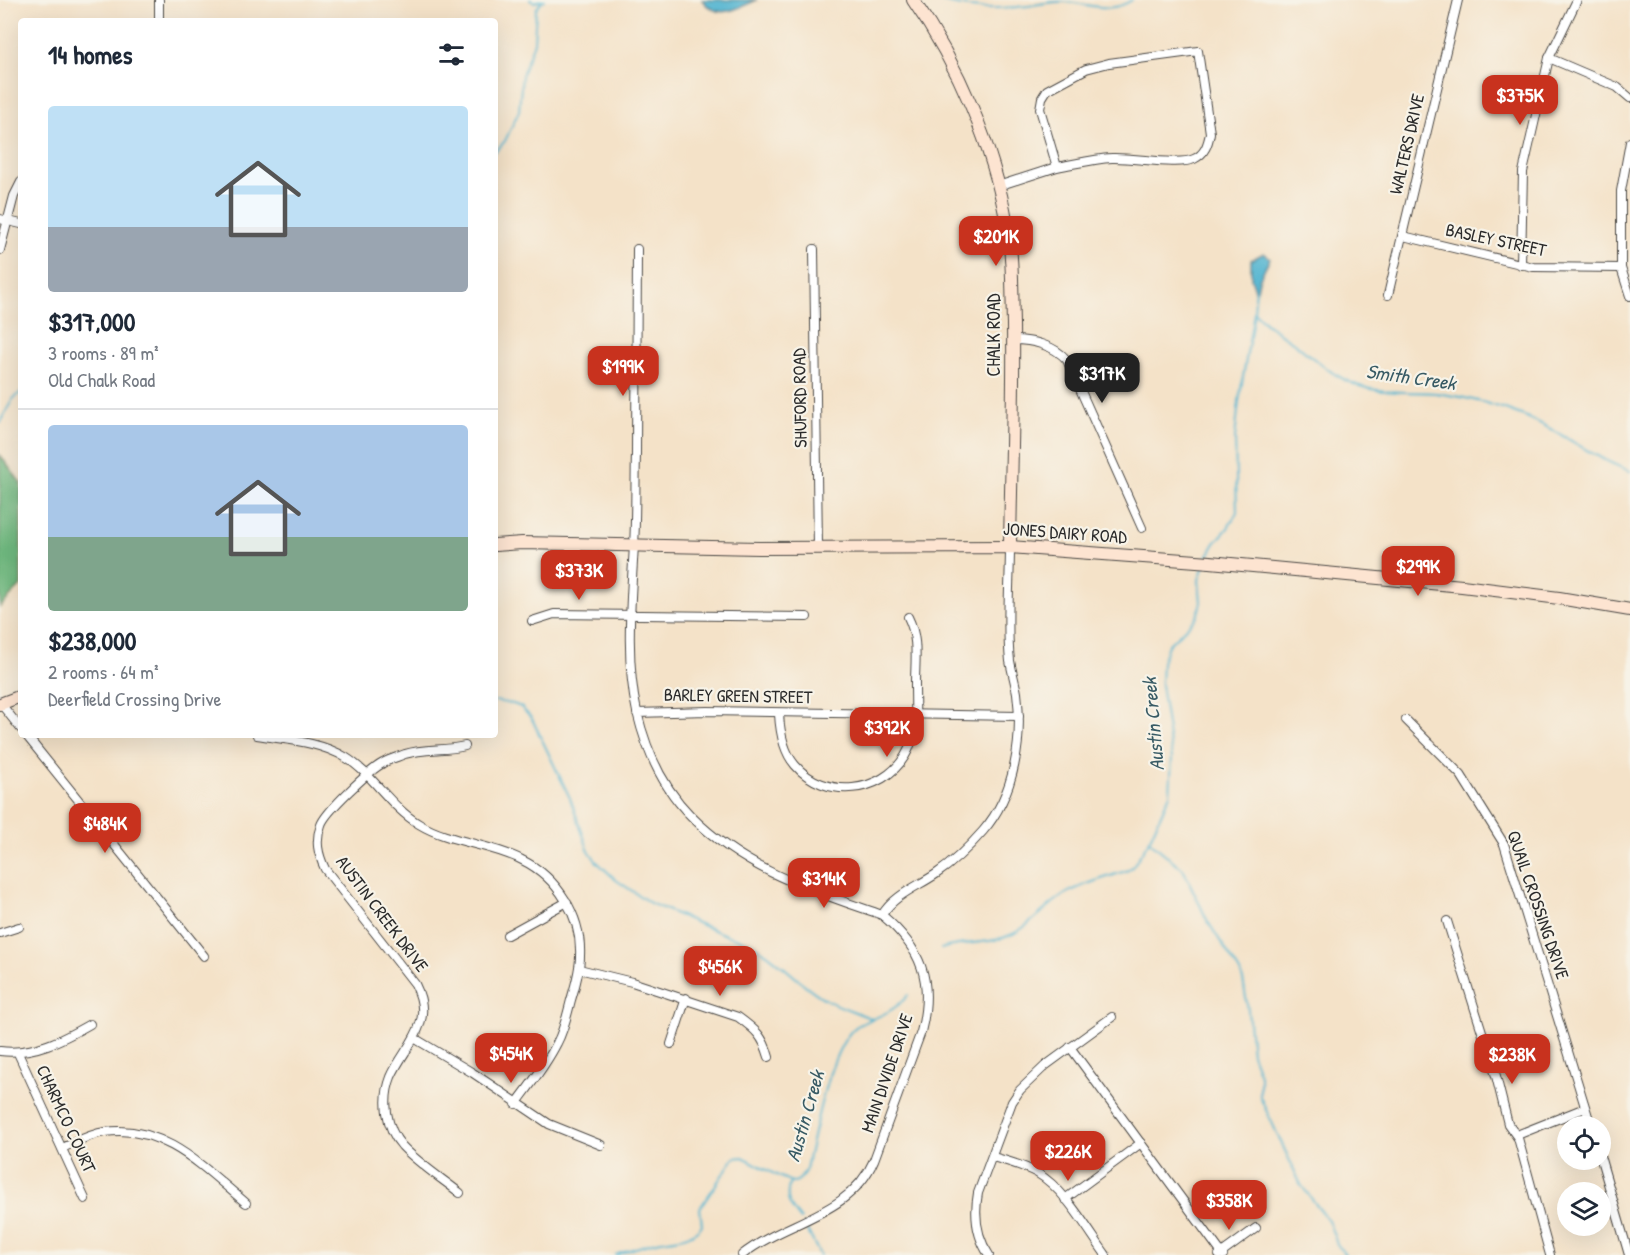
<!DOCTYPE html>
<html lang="en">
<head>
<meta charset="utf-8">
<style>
	:root { --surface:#fff; --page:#f2f2f3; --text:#1f2937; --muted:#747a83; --line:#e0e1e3; --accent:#c8321e }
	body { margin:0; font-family:"Patrick Hand",sans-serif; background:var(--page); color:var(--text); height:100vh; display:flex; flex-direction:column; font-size:22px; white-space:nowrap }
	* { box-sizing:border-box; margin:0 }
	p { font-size:20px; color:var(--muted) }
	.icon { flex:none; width:33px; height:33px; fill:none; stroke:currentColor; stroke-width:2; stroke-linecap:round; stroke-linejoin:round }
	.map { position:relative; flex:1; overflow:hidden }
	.sheet { position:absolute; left:18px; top:18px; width:480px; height:720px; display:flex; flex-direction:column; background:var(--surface); border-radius:6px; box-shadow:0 6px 24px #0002 }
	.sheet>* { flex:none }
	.buttons { position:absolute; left:1557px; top:1116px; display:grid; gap:12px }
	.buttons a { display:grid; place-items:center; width:54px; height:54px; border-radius:50%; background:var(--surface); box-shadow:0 6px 24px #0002; font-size:30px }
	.price { position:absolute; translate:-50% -51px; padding:0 14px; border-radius:12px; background:var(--accent); color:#fff; font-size:20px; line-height:39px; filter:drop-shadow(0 2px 3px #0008) }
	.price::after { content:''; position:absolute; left:50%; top:36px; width:18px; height:14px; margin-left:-9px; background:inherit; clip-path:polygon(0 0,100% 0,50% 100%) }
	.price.selected { background:#222; color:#fff }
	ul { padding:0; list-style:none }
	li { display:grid; align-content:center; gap:12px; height:318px; padding:0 30px }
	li+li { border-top:2px solid var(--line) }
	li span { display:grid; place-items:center; height:186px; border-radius:6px; color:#555 }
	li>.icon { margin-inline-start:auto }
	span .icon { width:108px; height:108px; fill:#fffc; stroke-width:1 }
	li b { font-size:26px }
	h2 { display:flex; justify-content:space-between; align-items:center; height:72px; padding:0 30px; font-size:26px }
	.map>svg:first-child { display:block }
	.forest { fill:#6eb77e; stroke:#4c7154; stroke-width:1.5 }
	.water { fill:#51b4d0; stroke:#3e707e; stroke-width:1.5 }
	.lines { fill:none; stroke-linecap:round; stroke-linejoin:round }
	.stream { stroke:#51b4d0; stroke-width:2 }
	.street-casing { stroke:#494643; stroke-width:10 }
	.secondary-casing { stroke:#494643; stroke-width:14 }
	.street { stroke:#fff; stroke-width:8 }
	.secondary { stroke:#fde4d1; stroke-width:12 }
	.labels { text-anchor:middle; stroke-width:4.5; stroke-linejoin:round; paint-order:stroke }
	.street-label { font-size:18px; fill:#2b2b2b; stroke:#f7f3e8 }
	.water-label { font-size:20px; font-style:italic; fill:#385b65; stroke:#f7f3e8 }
</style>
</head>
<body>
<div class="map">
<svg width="1630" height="1255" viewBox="0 0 1630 1255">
	<rect width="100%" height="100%" fill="#f7f3e8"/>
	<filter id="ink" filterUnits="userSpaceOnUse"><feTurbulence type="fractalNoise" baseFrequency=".0167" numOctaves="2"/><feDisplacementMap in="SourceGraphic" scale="12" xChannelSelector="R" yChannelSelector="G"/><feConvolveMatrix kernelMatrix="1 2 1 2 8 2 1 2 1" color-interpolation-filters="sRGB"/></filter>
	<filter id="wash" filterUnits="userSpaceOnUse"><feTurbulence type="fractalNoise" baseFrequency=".008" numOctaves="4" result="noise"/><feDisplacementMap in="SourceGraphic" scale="24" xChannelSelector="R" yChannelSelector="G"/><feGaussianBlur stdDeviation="1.35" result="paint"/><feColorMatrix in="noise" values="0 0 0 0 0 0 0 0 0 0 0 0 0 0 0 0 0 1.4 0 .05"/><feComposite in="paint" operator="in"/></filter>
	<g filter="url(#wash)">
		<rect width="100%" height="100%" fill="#f4e2c8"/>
		<polygon class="forest" points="0,455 21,483 21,586 0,607"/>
		<g class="water">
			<path d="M702,0H757C736,9 718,21 702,0Z"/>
			<polygon points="1264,253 1270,258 1259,280 1257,290 1255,290 1251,278 1251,260"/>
		</g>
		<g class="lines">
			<g class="stream">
				<polyline points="530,0 534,2 545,0"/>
				<path d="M936,0C966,10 998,9 1028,6C1040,4 1053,1 1065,2C1088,3 1110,15 1132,0"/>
				<polyline points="495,152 505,141 519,111 522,75 534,42 536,9 542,1"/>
				<path d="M1254,312C1266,325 1279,333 1294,343C1316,360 1339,382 1367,388C1390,394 1413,391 1436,393C1466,397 1497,405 1524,416C1561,431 1593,458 1630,471"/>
				<polyline points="0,422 13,399 21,392"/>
				<polyline points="1207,557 1215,543 1228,528 1237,512 1235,438 1239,401 1254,312 1256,288"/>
				<path d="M495,701L513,704L521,707L532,719L570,798L588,849L596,861L616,880L650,903L728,936C769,944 791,980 825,999C839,1007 857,1012 872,1019"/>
				<polyline points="1149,841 1183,869 1208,922 1240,972 1243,980 1248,1010 1252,1054 1260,1075 1260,1097 1301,1185 1328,1220 1337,1244 1345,1255"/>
				<path d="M941,949C964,941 990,945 1013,934C1031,925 1046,906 1064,895C1083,883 1107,878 1128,870L1133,866L1149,841L1170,794L1172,758L1161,685L1162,662L1168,645L1197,617L1201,602L1199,580L1204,565"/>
				<path d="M790,1182C784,1200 790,1206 801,1220"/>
				<polyline points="804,1224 820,1255"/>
				<path d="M615,1255C627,1251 640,1246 652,1243C670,1238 690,1241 702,1225L700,1208L734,1158L743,1157C752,1161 787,1183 794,1182C801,1181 803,1174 806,1169C814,1135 829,1046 857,1026C860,1023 862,1024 865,1022C881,1016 897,1009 908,995"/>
			</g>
		</g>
	</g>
	<g filter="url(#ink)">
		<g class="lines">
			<g class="street-casing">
				<g id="street">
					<polyline points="159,0 159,21"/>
					<polyline points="1549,58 1617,87 1630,98"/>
					<polyline points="1630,142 1621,191 1621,268 1630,296"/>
					<path d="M998,186L1057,167L1040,109L1042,98L1047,90L1086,69L1109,63L1198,51L1210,133C1208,144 1205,154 1194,159C1179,166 1132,157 1112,158C1093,159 1075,164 1057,167"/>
					<polyline points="0,219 21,224"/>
					<polyline points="1403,236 1533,267 1621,268"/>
					<path d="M637,249C637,318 636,386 636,454C635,484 636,515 634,545C631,599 625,659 637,712C646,750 663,788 691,816C746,871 811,890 882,915C922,949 934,981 921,1032L874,1160C850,1216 786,1220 742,1255"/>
					<polyline points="814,249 818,547"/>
					<polyline points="0,250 14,196 21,182"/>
					<polyline points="1521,265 1523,172 1549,58 1577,0"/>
					<polyline points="1388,295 1458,0"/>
					<path d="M1013,340C1032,340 1054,345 1067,360L1142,528"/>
					<polyline points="532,621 554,614 807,617"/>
					<polyline points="1,704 21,729"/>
					<polyline points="637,713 707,711 1019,716"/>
					<path d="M779,714C780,732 783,751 795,765C825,800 882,794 905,756C918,735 915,708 915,684C915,660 919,639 908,617"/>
					<polyline points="1406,720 1461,775 1504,844 1591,1126"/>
					<polyline points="26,735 204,956"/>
					<path d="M257,735C286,740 319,741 345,757C373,774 390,807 419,824C450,843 489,843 522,860C557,877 582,916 580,956C580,971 575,986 571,1000C567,1015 564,1030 557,1043C546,1065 531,1084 516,1104"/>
					<path d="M882,915C894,895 917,887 936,874C954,862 969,847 983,831C1015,794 1023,739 1017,693C1015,682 1012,672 1010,661C1006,626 1010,583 1010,547"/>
					<polyline points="1447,921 1496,1076 1508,1124 1518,1138 1550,1255"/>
					<polyline points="0,933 19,927"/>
					<polyline points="507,935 567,902"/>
					<path d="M579,969L632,982L738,1017C756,1030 763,1036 769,1057"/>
					<polyline points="414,1038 473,1073 549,1124 601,1145"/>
					<polyline points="671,1044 686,998"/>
					<polyline points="1070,1047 1223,1255"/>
					<path d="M0,1051C34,1055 62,1040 90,1024"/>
					<polyline points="18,1053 85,1199"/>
					<polyline points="1517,1135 1585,1108"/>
					<path d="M62,1148C76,1142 90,1134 105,1132C163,1123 205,1169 246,1203"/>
					<polyline points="1600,1156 1629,1255"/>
					<path d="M993,1157C1007,1161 1023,1165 1037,1173C1065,1189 1087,1229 1106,1255"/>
					<path d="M460,1193C441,1178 419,1164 402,1146C386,1128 382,1100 391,1077C399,1058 414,1043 420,1024C425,1010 421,996 415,984L325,869C318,854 315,841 321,825C325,812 370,770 383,763C390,759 398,757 405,754C425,748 445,751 465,746"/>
					<polyline points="1065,1199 1141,1143"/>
					<path d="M989,1255C976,1236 974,1215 978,1193L1012,1102L1020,1090L1045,1066L1112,1017"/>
					<polyline points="1219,1255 1256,1228"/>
				</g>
			</g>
			<g class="secondary-casing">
				<g id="secondary">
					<path d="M913,0C958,64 994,148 1007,225C1013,257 1012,291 1013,324C1014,398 1011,473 1010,547"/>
					<polyline points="495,545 522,543 759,548 1010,547 1210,562 1462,586 1559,598 1630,610"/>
					<polyline points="0,704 21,696"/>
				</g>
			</g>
			<use href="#street" class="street"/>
			<use href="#secondary" class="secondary"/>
		</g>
	</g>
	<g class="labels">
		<g class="street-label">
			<text transform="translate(1407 144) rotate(-77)" y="6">WALTERS DRIVE</text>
			<text transform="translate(1496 240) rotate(12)" y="6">BASLEY STREET</text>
			<text transform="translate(994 335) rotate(-90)" y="6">CHALK ROAD</text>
			<text transform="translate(800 398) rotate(-91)" y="6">SHUFORD ROAD</text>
			<text transform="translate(1065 533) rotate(4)" y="6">JONES DAIRY ROAD</text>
			<text transform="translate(738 696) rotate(1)" y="6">BARLEY GREEN STREET</text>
			<text transform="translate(1538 905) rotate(71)" y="6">QUAIL CROSSING DRIVE</text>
			<text transform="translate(382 914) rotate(53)" y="6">AUSTIN CREEK DRIVE</text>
			<text transform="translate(887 1073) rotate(-71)" y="6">MAIN DIVIDE DRIVE</text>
			<text transform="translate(66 1119) rotate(65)" y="6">CHARMCO COURT</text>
		</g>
		<g class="water-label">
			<text transform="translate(1411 377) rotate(8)" y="7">Smith Creek</text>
			<text transform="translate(1153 724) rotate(-95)" y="7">Austin Creek</text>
			<text transform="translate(805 1116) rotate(-74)" y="7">Austin Creek</text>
		</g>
	</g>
</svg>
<div class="buttons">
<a><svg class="icon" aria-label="locate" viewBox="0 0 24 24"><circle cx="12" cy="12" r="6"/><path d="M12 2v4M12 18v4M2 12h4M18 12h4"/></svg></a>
<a><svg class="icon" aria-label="layers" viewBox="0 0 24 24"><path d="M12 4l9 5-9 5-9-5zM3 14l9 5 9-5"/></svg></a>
</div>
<b class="price" style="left:1520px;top:126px">$375K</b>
<b class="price" style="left:996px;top:267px">$201K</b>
<b class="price" style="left:623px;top:397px">$199K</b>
<b class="price selected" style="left:1102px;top:404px">$317K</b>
<b class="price" style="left:1418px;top:597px">$299K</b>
<b class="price" style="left:579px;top:601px">$373K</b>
<b class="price" style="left:887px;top:758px">$392K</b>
<b class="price" style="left:105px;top:854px">$484K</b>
<b class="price" style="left:824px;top:909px">$314K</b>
<b class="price" style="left:720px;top:997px">$456K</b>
<b class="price" style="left:511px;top:1084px">$454K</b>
<b class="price" style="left:1512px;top:1085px">$238K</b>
<b class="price" style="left:1068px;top:1182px">$226K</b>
<b class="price" style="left:1229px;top:1231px">$358K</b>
<section class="sheet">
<h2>14 homes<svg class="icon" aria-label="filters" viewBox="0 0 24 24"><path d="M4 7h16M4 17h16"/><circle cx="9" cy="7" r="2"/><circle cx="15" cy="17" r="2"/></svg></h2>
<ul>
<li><span style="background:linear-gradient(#bfe0f5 65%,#9aa5b1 0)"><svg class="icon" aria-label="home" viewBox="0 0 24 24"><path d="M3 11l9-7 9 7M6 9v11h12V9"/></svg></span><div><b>$317,000</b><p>3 rooms · 89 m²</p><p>Old Chalk Road</p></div></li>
<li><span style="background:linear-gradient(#a9c7e8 60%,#7fa58c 0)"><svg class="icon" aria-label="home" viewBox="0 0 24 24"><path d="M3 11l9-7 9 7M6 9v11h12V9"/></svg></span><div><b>$238,000</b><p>2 rooms · 64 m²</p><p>Deerfield Crossing Drive</p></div></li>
</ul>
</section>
</div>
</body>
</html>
